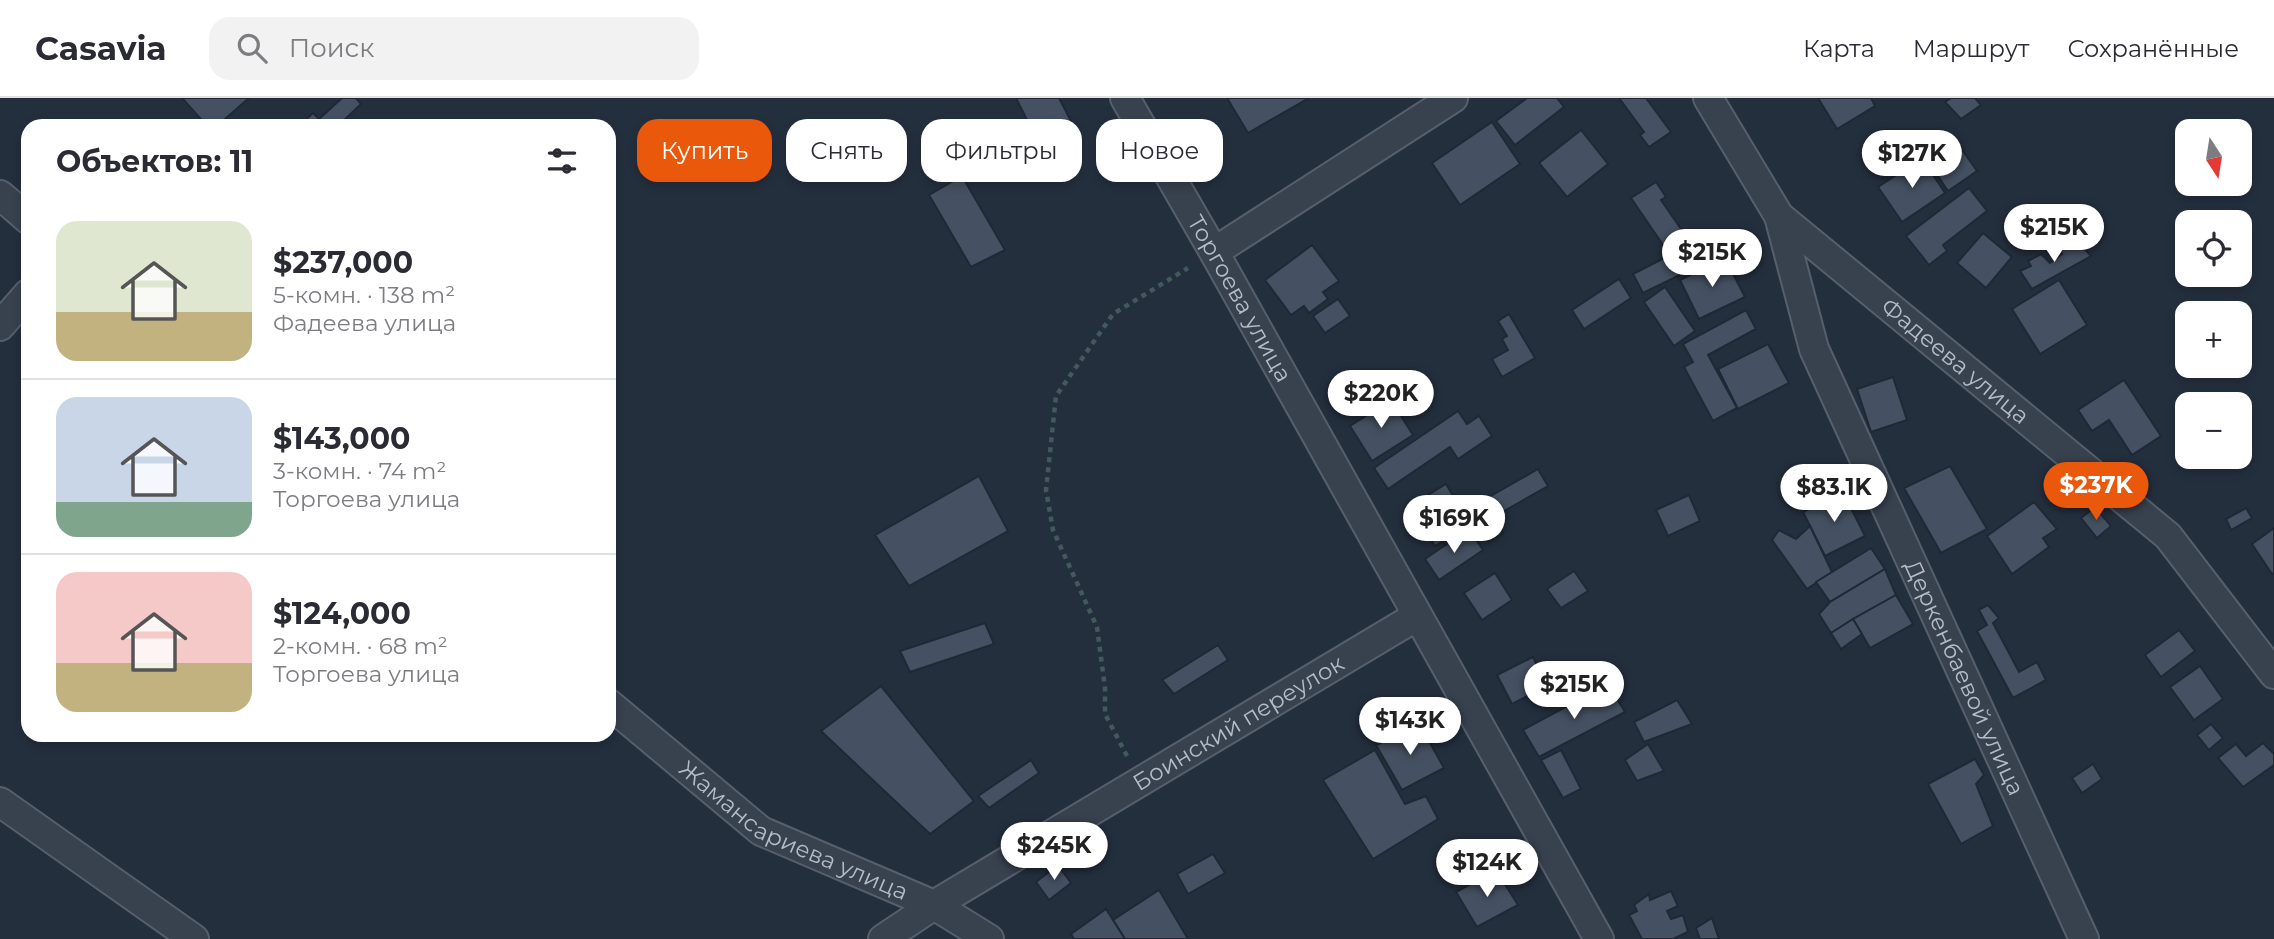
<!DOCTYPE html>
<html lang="ru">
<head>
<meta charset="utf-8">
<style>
	:root { --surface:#fff; --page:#f2f2f3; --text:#2b2b33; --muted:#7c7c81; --line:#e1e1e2; --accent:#ea580c }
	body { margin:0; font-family:Montserrat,sans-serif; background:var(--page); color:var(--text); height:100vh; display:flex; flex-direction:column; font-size:26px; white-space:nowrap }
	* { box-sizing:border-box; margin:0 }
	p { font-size:23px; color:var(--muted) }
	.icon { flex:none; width:38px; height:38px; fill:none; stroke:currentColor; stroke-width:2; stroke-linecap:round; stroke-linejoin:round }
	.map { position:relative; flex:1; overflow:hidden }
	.sheet { position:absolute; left:21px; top:21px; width:595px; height:623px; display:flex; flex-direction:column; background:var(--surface); border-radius:21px; box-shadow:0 4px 10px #0003 }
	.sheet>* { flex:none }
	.hud { position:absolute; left:637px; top:21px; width:665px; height:63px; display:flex; gap:14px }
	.needle { width:46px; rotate:168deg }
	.fabs { position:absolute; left:2175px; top:21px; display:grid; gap:14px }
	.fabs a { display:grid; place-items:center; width:77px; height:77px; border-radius:14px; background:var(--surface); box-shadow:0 4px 10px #0003; font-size:35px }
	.price { position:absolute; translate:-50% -60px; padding:0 16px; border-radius:24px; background:#fff; color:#222; font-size:23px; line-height:46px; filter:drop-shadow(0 2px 4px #0008) }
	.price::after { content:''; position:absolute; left:50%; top:42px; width:21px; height:16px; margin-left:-10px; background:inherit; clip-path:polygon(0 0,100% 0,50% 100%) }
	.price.on { background:var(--accent); color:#fff }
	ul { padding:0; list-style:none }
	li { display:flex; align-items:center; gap:21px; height:175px; padding:0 35px }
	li+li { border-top:2px solid var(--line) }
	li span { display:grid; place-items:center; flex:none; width:196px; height:140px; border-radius:21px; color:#555 }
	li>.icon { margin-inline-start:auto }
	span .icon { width:84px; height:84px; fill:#fffc; stroke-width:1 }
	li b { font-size:30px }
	h2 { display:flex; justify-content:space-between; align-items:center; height:84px; padding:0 35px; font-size:30px }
	.pill { padding:0 24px; border-radius:21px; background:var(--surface); box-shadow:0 4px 10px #0003; font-size:24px; line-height:63px }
	.pill.on { background:var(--accent); color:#fff }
	header { display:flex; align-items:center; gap:42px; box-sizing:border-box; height:98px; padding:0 35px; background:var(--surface); border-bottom:2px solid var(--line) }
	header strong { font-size:33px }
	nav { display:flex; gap:38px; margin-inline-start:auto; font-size:24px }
	.search { width:490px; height:63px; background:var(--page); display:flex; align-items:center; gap:18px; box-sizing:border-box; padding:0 24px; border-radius:21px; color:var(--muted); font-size:26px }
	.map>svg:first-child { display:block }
	.building { fill:#455162; stroke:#1f2835; stroke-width:2 }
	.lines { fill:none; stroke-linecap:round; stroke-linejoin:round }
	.minor-casing { stroke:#565f6c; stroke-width:32 }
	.path { stroke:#44595c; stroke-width:4.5; stroke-dasharray:5 5; stroke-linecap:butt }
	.minor { stroke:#38414e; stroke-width:28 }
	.labels { text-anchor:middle; stroke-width:5; stroke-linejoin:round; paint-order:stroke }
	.street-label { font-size:23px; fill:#b4bcc9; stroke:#1d2633 }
</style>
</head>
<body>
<header>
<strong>Casavia</strong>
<div class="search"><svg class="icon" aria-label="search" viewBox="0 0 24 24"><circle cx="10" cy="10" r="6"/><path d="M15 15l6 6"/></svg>Поиск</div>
<nav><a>Карта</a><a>Маршрут</a><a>Сохранённые</a></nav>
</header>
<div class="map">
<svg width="2274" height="841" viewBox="0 0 2274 841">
	<rect width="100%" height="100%" fill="#242f3e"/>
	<g class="building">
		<polygon points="182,0 249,0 217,28 207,28"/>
		<polygon points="342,0 356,0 361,6 338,28 299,28 313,15 319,21"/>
		<polygon points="1016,0 1059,0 1071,23 1037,42"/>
		<polygon points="1227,0 1309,0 1248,35"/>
		<polygon points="1527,0 1557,0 1564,9 1515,47 1496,23"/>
		<polygon points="1619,0 1646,0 1671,34 1649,49 1640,37 1644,34"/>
		<polygon points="1818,0 1871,0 1875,8 1837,31"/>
		<polygon points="1951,0 1975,0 1981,7 1961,21 1945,4"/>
		<polygon points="1027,24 1037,42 986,66 977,48"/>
		<polygon points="1492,24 1520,66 1460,107 1432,65"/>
		<polygon points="1581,32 1608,66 1567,99 1539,65"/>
		<polygon points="1958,46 1977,73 1948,93 1930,66"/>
		<polygon points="1922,60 1945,95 1902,124 1878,89"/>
		<polygon points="962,78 1005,152 971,169 929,97"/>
		<polygon points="1656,84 1666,99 1661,102 1693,148 1717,132 1720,137 1676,166 1631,100"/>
		<polygon points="1969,90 1987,113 1943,147 1947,153 1929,167 1906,138"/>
		<polygon points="1983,135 2012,159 1986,190 1957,165"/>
		<polygon points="2065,140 2070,150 2078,144 2091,158 2032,191 2020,173 2031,168 2028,163 2041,156 2050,165 2062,156 2058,147"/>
		<polygon points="1312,147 1339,183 1323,194 1328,201 1309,215 1304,208 1291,217 1265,182"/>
		<polygon points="1670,157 1680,177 1643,195 1633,176"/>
		<polygon points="1725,160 1745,199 1699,221 1680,182"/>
		<polygon points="1619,181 1631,200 1584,231 1572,212"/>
		<polygon points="2059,182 2087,227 2040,256 2012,211"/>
		<polygon points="1665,189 1695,233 1674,248 1644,204"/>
		<polygon points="1338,201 1350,218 1325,235 1313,218"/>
		<polygon points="1746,212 1756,231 1708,257 1737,310 1713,323 1684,269 1693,264 1683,246"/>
		<polygon points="1509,216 1535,260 1502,279 1492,261 1508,252 1502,241 1507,238 1498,223"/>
		<polygon points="1768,246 1789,285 1738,311 1718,271"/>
		<polygon points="1893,279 1907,322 1871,334 1857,291"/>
		<polygon points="2124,282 2161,338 2132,357 2109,322 2092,333 2078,312"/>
		<polygon points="1391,302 1413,337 1372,363 1350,328"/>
		<polygon points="1458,313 1467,326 1479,318 1492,338 1458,361 1450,349 1388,391 1374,370"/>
		<polygon points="1950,368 1987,431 1941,455 1904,390"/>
		<polygon points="1538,371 1548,388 1499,416 1489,399"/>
		<polygon points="979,378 1008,433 909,488 875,437"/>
		<polygon points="1446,386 1470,426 1435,448 1410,408"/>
		<polygon points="1843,394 1865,438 1825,458 1803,414"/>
		<polygon points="1689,397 1700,423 1668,438 1656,412"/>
		<polygon points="2034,404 2057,431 2043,440 2049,449 2012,476 1987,438"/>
		<polygon points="1484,406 1503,435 1488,444 1469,416"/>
		<polygon points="2095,409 2111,428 2097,440 2081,420"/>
		<polygon points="2246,410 2252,420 2231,432 2226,421"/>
		<polygon points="1810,428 1832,474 1807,491 1772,442 1779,432 1796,441"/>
		<polygon points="2274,430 2274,475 2272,476 2252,446"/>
		<polygon points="1469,431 1483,452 1439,482 1425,461"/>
		<polygon points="1871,450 1885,471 1830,504 1816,484"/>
		<polygon points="1885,471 1896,497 1831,535 1819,516 1830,504"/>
		<polygon points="1574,473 1588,493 1561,510 1547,491"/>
		<polygon points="1495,475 1512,502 1482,522 1464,495"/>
		<polygon points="1896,497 1913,526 1870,550 1853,521"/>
		<polygon points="1988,507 1999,520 1993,525 2019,574 2037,564 2046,582 2013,600 1977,533 1987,527 1979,512"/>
		<polygon points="1853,521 1862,536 1841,551 1831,535"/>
		<polygon points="985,525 994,546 910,574 900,553"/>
		<polygon points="2179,532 2195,553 2161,579 2145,557"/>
		<polygon points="1218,547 1228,562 1174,596 1162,582"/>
		<polygon points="1533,559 1547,588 1512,606 1497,577"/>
		<polygon points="2200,568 2223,601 2194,622 2170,589"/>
		<polygon points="1608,586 1625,614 1539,659 1523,632"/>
		<polygon points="881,588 974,703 930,736 821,633"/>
		<polygon points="1677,602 1692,626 1644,644 1634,624"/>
		<polygon points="2211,626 2223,640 2209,652 2197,637"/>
		<polygon points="1420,627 1444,670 1402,692 1376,647"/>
		<polygon points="2263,645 2274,656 2274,667 2243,689 2218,660 2236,646 2246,658"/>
		<polygon points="1648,646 1664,673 1637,683 1625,662"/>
		<polygon points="1375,652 1405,706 1426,698 1438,721 1373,761 1323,682"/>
		<polygon points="1561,652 1581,691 1563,700 1541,662"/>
		<polygon points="1975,661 1984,677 1976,686 1993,728 1961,746 1928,686"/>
		<polygon points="1031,662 1039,675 989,710 978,698"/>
		<polygon points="2093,666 2102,681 2082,695 2072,680"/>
		<polygon points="1213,756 1225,775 1188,796 1177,776"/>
		<polygon points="1058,767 1071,785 1049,802 1036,784"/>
		<polygon points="1496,772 1518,807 1477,829 1456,794"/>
		<polygon points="1159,792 1188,841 1125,841 1113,822"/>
		<polygon points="1671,793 1678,808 1667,813 1671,821 1683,817 1688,834 1673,841 1642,841 1629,817 1637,813 1634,807 1649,796 1650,802"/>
		<polygon points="1106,811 1125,841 1074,841 1071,836"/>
		<polygon points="1712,820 1719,841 1700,841 1696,830"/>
	</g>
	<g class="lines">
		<g class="minor-casing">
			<g id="minor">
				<path id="s1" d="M1125,0L1214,154L1599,841"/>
				<path id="s2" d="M1708,0L1779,118L2168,438L2274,576"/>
				<polyline points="0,97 28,121"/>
				<path id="s3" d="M1779,118L1814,251L2084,841"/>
				<polyline points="1214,154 1453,0"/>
				<polyline points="0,228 28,196"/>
				<path id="s4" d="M609,606L761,733L934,807L989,841"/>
				<polyline points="0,704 194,841"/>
				<path id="s5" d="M883,841L934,807L1417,518"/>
			</g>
		</g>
		<polyline class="path" points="1127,658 1105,616 1105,590 1097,529 1053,432 1046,392 1056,298 1113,216 1188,170"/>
		<use href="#minor" class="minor"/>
	</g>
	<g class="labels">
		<g class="street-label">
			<text dy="8" stroke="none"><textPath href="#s1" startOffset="231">Торгоева улица</textPath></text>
			<text dy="8" stroke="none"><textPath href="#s2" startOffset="366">Фадеева улица</textPath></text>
			<text dy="8" stroke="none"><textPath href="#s3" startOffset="499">Деркенбаевой улица</textPath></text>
			<text dy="8" stroke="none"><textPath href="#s5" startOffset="416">Боинский переулок</textPath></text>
			<text dy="8" stroke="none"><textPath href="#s4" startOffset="226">Жамансариева улица</textPath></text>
		</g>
	</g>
</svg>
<div class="fabs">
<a><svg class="needle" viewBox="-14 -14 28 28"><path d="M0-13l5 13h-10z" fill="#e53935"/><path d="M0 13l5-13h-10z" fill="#7c7c81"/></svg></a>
<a><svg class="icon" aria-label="locate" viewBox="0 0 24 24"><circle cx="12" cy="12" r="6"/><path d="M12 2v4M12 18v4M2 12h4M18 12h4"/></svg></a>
<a>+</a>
<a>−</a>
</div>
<b class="price" style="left:1912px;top:92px">$127K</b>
<b class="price" style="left:2054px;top:166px">$215K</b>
<b class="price" style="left:1712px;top:191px">$215K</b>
<b class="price" style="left:1381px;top:332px">$220K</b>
<b class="price on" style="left:2096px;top:424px">$237K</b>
<b class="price" style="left:1834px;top:426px">$83.1K</b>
<b class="price" style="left:1454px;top:457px">$169K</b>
<b class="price" style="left:1574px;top:623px">$215K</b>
<b class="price" style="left:1410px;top:659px">$143K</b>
<b class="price" style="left:1054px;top:784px">$245K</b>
<b class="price" style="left:1487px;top:801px">$124K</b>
<div class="hud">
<a class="pill on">Купить</a>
<a class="pill">Снять</a>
<a class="pill">Фильтры</a>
<a class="pill">Новое</a>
</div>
<section class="sheet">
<h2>Объектов: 11<svg class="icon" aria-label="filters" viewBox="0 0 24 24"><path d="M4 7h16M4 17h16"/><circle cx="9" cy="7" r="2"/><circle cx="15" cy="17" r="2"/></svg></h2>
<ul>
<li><span style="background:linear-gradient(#dfe7d0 65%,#c2b280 0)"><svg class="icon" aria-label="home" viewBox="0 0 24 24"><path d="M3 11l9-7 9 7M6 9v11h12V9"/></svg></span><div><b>$237,000</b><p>5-комн. · 138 m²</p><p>Фадеева улица</p></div></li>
<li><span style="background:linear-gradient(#c9d6e8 75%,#7fa58c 0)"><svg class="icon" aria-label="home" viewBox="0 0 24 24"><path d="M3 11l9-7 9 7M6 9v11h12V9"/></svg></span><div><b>$143,000</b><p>3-комн. · 74 m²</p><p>Торгоева улица</p></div></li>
<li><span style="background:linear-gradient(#f6c9c9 65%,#c2b280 0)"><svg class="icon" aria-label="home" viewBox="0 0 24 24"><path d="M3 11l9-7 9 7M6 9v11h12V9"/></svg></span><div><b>$124,000</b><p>2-комн. · 68 m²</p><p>Торгоева улица</p></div></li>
</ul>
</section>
</div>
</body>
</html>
